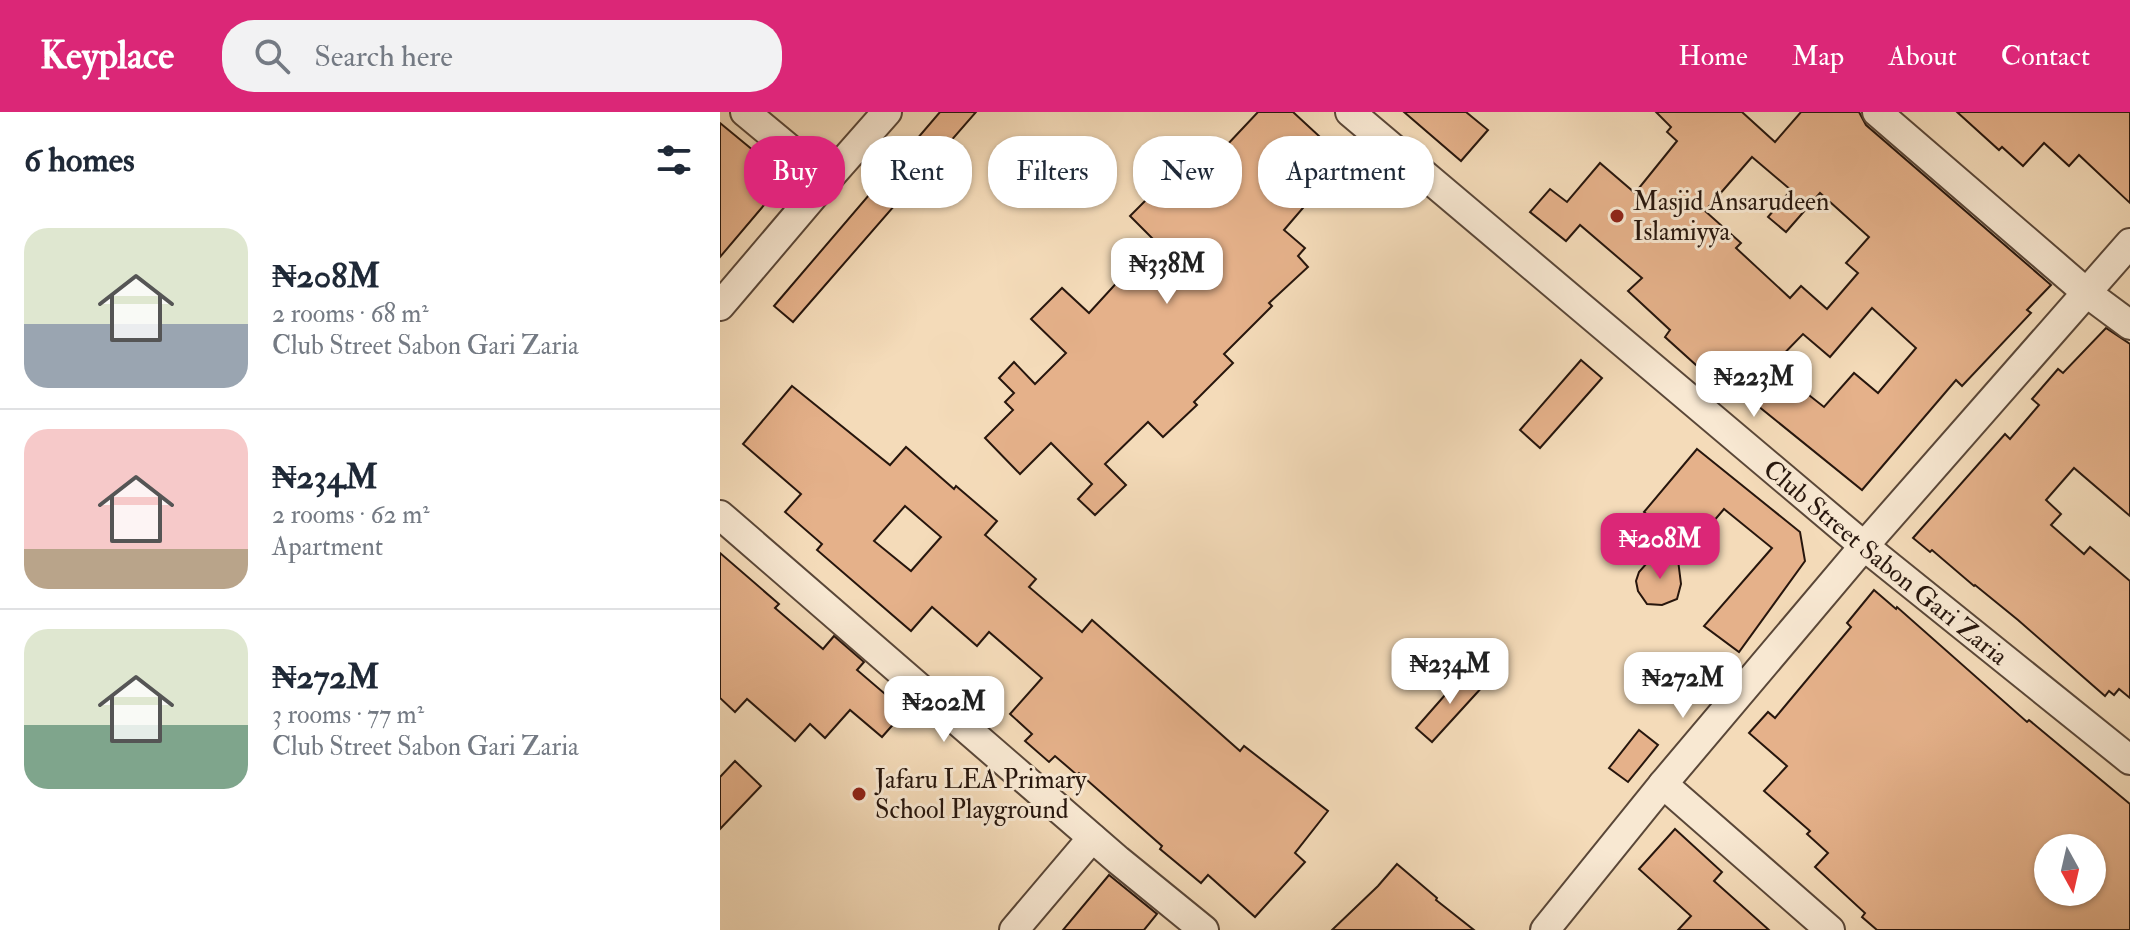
<!DOCTYPE html>
<html lang="en">
<head>
<meta charset="utf-8">
<style>
	:root { --surface:#fff; --page:#f2f2f3; --text:#1f2937; --muted:#747a83; --line:#e0e1e3; --accent:#db2777 }
	body { margin:0; font-family:"IM FELL Double Pica",serif; background:var(--page); color:var(--text); height:100vh; display:flex; flex-direction:column; font-size:30px; white-space:nowrap }
	* { box-sizing:border-box; margin:0 }
	p { font-size:26px; color:var(--muted) }
	.icon { flex:none; width:44px; height:44px; fill:none; stroke:currentColor; stroke-width:2; stroke-linecap:round; stroke-linejoin:round }
	.map { position:relative; flex:1; overflow:hidden }
	.side { display:flex; flex-direction:column; background:var(--surface); width:720px }
	.side>* { flex:none }
	.guide { position:absolute; left:24px; top:24px; width:760px; height:72px; display:flex; gap:16px }
	.needle { width:52px; rotate:172deg }
	.fabs { position:absolute; left:1314px; top:722px; display:grid; gap:16px }
	.fabs a { display:grid; place-items:center; width:72px; height:72px; border-radius:50%; background:var(--surface); box-shadow:0 2px 6px #0004; font-size:40px }
	.price { position:absolute; translate:-50% -68px; padding:0 18px; border-radius:16px; background:#fff; color:#222; font-size:26px; line-height:52px; filter:drop-shadow(0 2px 4px #0008) }
	.price::after { content:''; position:absolute; left:50%; top:48px; width:24px; height:18px; margin-left:-12px; background:inherit; clip-path:polygon(0 0,100% 0,50% 100%) }
	.price.active { background:var(--accent); color:#fff }
	ul { padding:0; list-style:none }
	li { display:flex; align-items:center; gap:24px; height:200px; padding:0 24px }
	li+li { border-top:2px solid var(--line) }
	li span { display:grid; place-items:center; flex:none; width:224px; height:160px; border-radius:24px; color:#555 }
	li>.icon { margin-inline-start:auto }
	span .icon { width:96px; height:96px; fill:#fffc; stroke-width:1 }
	li b { font-size:34px }
	h2 { display:flex; justify-content:space-between; align-items:center; height:96px; padding:0 24px; font-size:34px }
	.pill { padding:0 28px; border-radius:32px; background:var(--surface); box-shadow:0 2px 6px #0004; font-size:28px; line-height:72px }
	.pill.active { background:var(--accent); color:#fff }
	header { display:flex; align-items:center; gap:48px; box-sizing:border-box; height:112px; padding:0 40px; background:var(--accent); color:#fff }
	header strong { font-size:38px }
	nav { display:flex; gap:44px; margin-inline-start:auto; font-size:28px }
	.search { width:560px; height:72px; background:var(--page); display:flex; align-items:center; gap:20px; box-sizing:border-box; padding:0 28px; border-radius:32px; color:var(--muted); font-size:30px }
	main { display:flex; flex:1; min-height:0 }
	.map>svg:first-child { display:block }
	.building { fill:#e5b18a; stroke:#27160d; stroke-width:2; fill-rule:evenodd }
	.lines { fill:none; stroke-linecap:round; stroke-linejoin:round }
	.minor-casing { stroke:#5a4738; stroke-width:32 }
	.minor { stroke:#f8e8d2; stroke-width:28 }
	.poi-dot { fill:#8f2418; stroke:#f8e8d2; stroke-width:3 }
	.labels { text-anchor:middle; stroke-width:6; stroke-linejoin:round; paint-order:stroke }
	.poi-label { font-size:26px; fill:#27160d; stroke:#f8e8d2; text-anchor:start }
	.street-label { font-size:26px; fill:#27160d; stroke:#f8e8d2 }
</style>
</head>
<body>
<header>
<strong>Keyplace</strong>
<div class="search"><svg class="icon" aria-label="search" viewBox="0 0 24 24"><circle cx="10" cy="10" r="6"/><path d="M15 15l6 6"/></svg>Search here</div>
<nav><a>Home</a><a>Map</a><a>About</a><a>Contact</a></nav>
</header>
<main>
<section class="side">
<h2>6 homes<svg class="icon" aria-label="filters" viewBox="0 0 24 24"><path d="M4 7h16M4 17h16"/><circle cx="9" cy="7" r="2"/><circle cx="15" cy="17" r="2"/></svg></h2>
<ul>
<li><span style="background:linear-gradient(#dfe7d0 60%,#9aa5b1 0)"><svg class="icon" aria-label="home" viewBox="0 0 24 24"><path d="M3 11l9-7 9 7M6 9v11h12V9"/></svg></span><div><b>₦208M</b><p>2 rooms · 68 m²</p><p>Club Street Sabon Gari Zaria</p></div></li>
<li><span style="background:linear-gradient(#f6c9c9 75%,#b9a48a 0)"><svg class="icon" aria-label="home" viewBox="0 0 24 24"><path d="M3 11l9-7 9 7M6 9v11h12V9"/></svg></span><div><b>₦234M</b><p>2 rooms · 62 m²</p><p>Apartment</p></div></li>
<li><span style="background:linear-gradient(#dfe7d0 60%,#7fa58c 0)"><svg class="icon" aria-label="home" viewBox="0 0 24 24"><path d="M3 11l9-7 9 7M6 9v11h12V9"/></svg></span><div><b>₦272M</b><p>3 rooms · 77 m²</p><p>Club Street Sabon Gari Zaria</p></div></li>
</ul>
</section>
<div class="map">
<svg width="1410" height="818" viewBox="0 0 1410 818">
	<rect width="100%" height="100%" fill="#f4dbb9"/>
	<filter id="stains"><feTurbulence type="fractalNoise" baseFrequency=".0025" numOctaves="4"/><feColorMatrix values="0 0 0 0 .2 0 0 0 0 .09 0 0 0 0 .02 0 0 0 .5 -.17"/></filter>
	<radialGradient id="worn" r=".72"><stop offset=".6" stop-color="#630" stop-opacity="0"/><stop offset="1" stop-color="#630" stop-opacity=".3"/></radialGradient>
	<g class="building">
		<polygon points="220,0 256,0 73,210 54,194"/>
		<polygon points="538,0 573,0 599,24 582,42 599,60 584,74 595,82 564,118 585,136 578,144 588,155 549,191 552,194 504,242 513,251 474,290 477,293 443,325 428,310 385,352 406,373 375,403 358,387 372,372 331,331 300,362 265,326 293,298 285,290 294,281 279,266 294,250 315,272 346,241 311,207 342,176 369,201 435,129 410,104 449,65 447,64 473,36 490,51"/>
		<polygon points="684,0 746,0 768,18 741,49"/>
		<path d="M936,0H1022L1055,30L1081,0H1139L1146,13L1331,173L1307,198L1311,201L1242,274L1236,268L1142,378L991,256L986,262L945,225L950,218L908,179L922,166L860,113L846,129L810,100L830,77L847,90L880,51L915,81L957,29L947,20L951,15ZM1032,45L1071,78L1048,105L1066,120L1100,81L1149,125L1126,151L1138,161L1107,197L1081,174L1070,186L1016,136L1021,131L985,99ZM1152,196L1196,236L1158,281L1134,261L1104,295L1052,254L1083,222L1110,245Z"/>
		<polygon points="1237,0 1410,0 1410,91 1359,43 1349,54 1324,31 1303,54 1282,35 1279,38"/>
		<polygon points="0,11 57,58 40,78 50,86 0,145"/>
		<polygon points="1386,216 1410,232 1410,404 1354,356 1326,388 1341,402 1331,413 1364,442 1370,435 1410,469 1410,586 1399,577 1394,583 1389,579 1385,584 1298,508 1255,473 1254,474 1212,438 1210,440 1193,426 1285,322 1290,327 1319,293 1312,287 1338,257 1343,261"/>
		<polygon points="861,248 882,266 820,336 800,318"/>
		<path d="M72,274L170,353L186,335L234,377L236,374L277,409L265,423L316,467L309,475L362,520L372,508L520,639L524,634L608,699L575,741L585,750L535,805L488,763L481,771L440,737L442,734L359,661L357,663L335,644L329,650L305,629L312,622L290,602L322,566L269,520L257,534L212,495L191,519L97,438L102,432L65,400L81,382L23,332ZM185,394L221,425L191,459L154,429Z"/>
		<polygon points="977,337 1080,420 1085,449 1019,540 984,514 1052,436 1004,397 969,438 924,400"/>
		<polygon points="957,440 961,472 957,487 942,493 927,492 918,479 916,469 919,460 926,452"/>
		<polygon points="0,441 59,492 55,496 103,537 114,524 144,550 137,558 185,599 162,625 130,598 105,626 90,612 75,629 27,587 15,600 0,586"/>
		<path d="M1154,478L1176,497L1177,495L1307,610L1309,608L1410,692V818H1157L1142,805L1145,801L1095,755L1108,741L1087,722L1090,719L1044,679L1067,654L1029,621L1048,600L1055,606L1131,515L1127,511ZM1328,736H1372V780H1328Z"/>
		<polygon points="747,558 764,573 712,630 696,616"/>
		<polygon points="919,618 938,633 908,670 889,656"/>
		<polygon points="15,649 41,674 0,717 0,665"/>
		<polygon points="955,717 1002,760 994,769 1049,818 958,818 971,804 919,757"/>
		<polygon points="677,752 717,786 716,788 754,818 612,818 658,774"/>
		<polygon points="389,763 437,802 424,818 343,818"/>
	</g>
	<g class="lines">
		<g class="minor-casing">
			<g id="minor">
				<polyline points="25,0 107,68"/>
				<path id="s1" d="M630,0L1144,434L1410,648"/>
				<polyline points="1157,0 1367,181 1410,213"/>
				<polyline points="0,194 107,68 167,0"/>
				<polyline points="0,403 398,748 484,818"/>
				<polyline points="943,672 1110,818"/>
				<polyline points="294,818 372,726"/>
				<polyline points="825,818 943,672 1144,434 1410,131"/>
			</g>
		</g>
		<use href="#minor" class="minor"/>
	</g>
	<g class="poi-dot">
		<circle cx="897" cy="104" r="8"/>
		<circle cx="139" cy="682" r="8"/>
	</g>
	<g class="labels">
		<g class="poi-label">
			<text x="913" y="98">Masjid Ansarudeen<tspan x="913" dy="30">Islamiyya</tspan></text>
			<text x="155" y="676">Jafaru LEA Primary<tspan x="155" dy="30">School Playground</tspan></text>
		</g>
		<g class="street-label">
			<text dy="9" stroke="none"><textPath href="#s1" startOffset="700">Club Street Sabon Gari Zaria</textPath></text>
		</g>
	</g>
	<rect width="100%" height="100%" filter="url(#stains)"/>
	<rect width="100%" height="100%" fill="url(#worn)"/>
</svg>
<div class="fabs">
<a><svg class="needle" viewBox="-14 -14 28 28"><path d="M0-13l5 13h-10z" fill="#e53935"/><path d="M0 13l5-13h-10z" fill="#747a83"/></svg></a>
</div>
<b class="price" style="left:447px;top:194px">₦338M</b>
<b class="price" style="left:1034px;top:307px">₦223M</b>
<b class="price active" style="left:940px;top:469px">₦208M</b>
<b class="price" style="left:730px;top:594px">₦234M</b>
<b class="price" style="left:963px;top:608px">₦272M</b>
<b class="price" style="left:224px;top:632px">₦202M</b>
<div class="guide">
<a class="pill active">Buy</a>
<a class="pill">Rent</a>
<a class="pill">Filters</a>
<a class="pill">New</a>
<a class="pill">Apartment</a>
</div>
</div>
</main>
</body>
</html>
